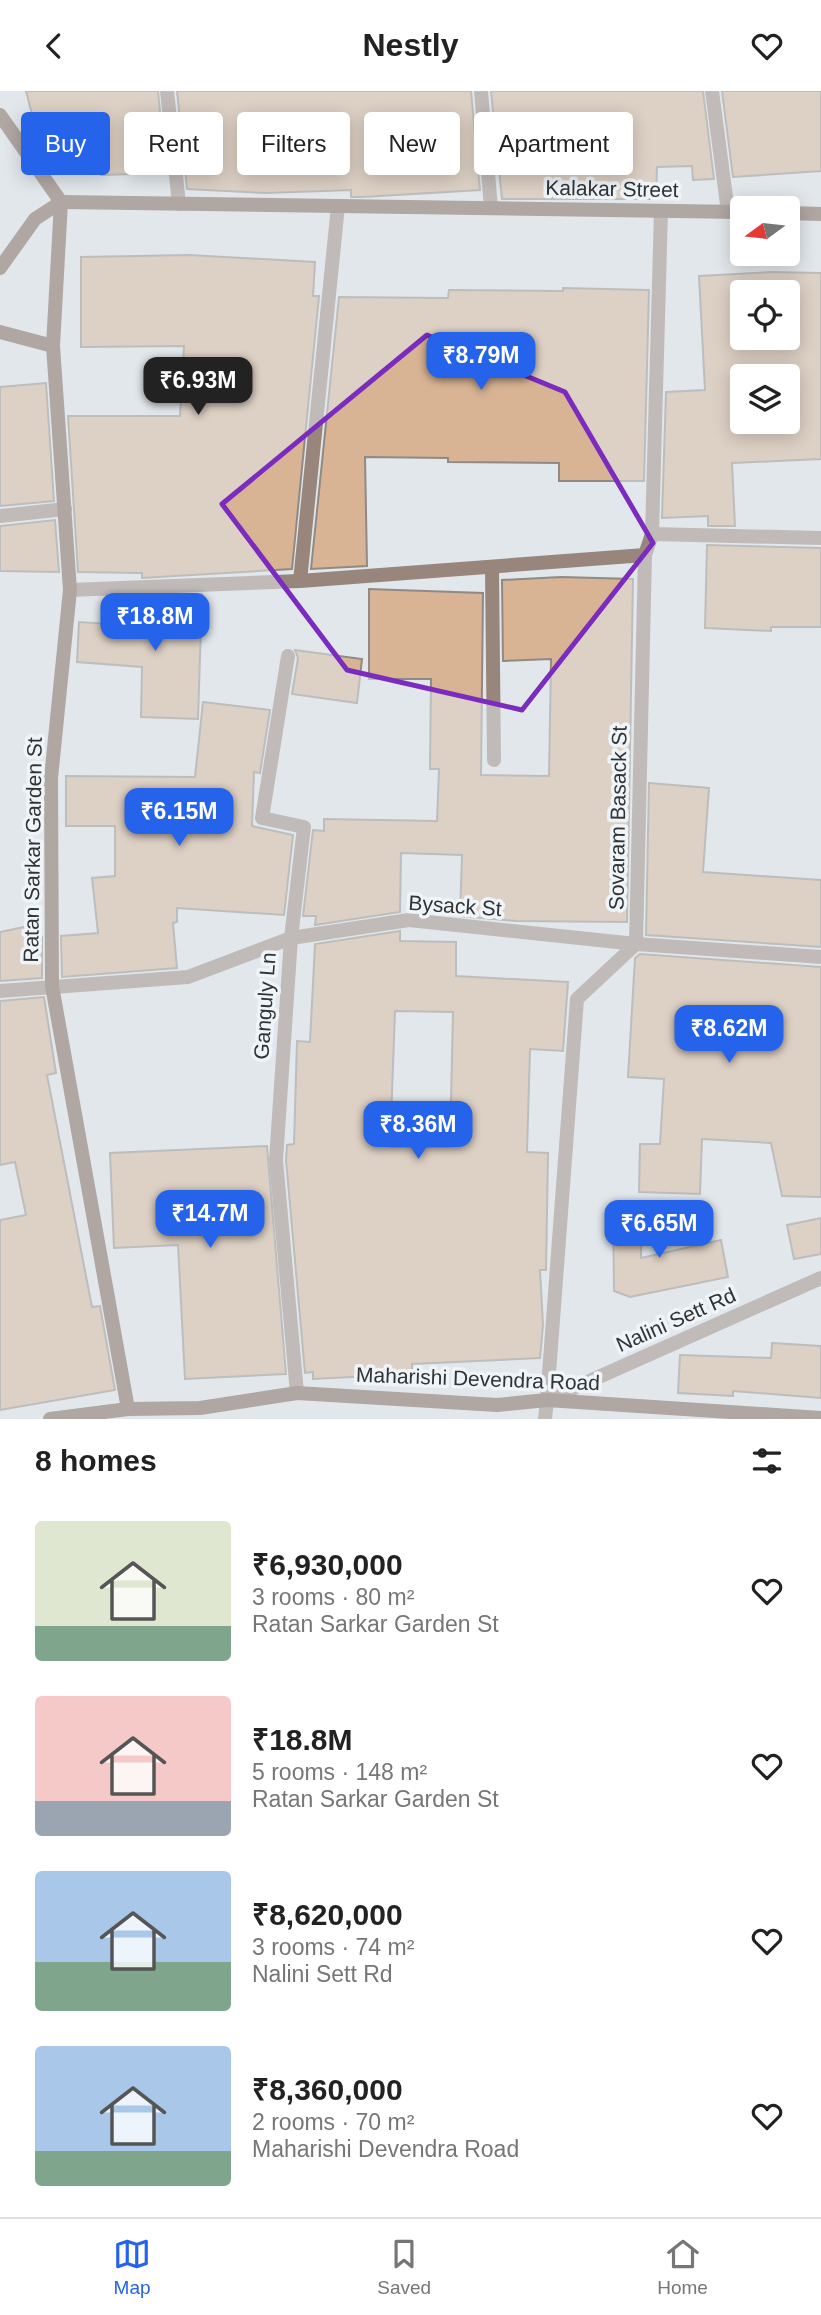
<!DOCTYPE html>
<html lang="en">
<head>
<meta charset="utf-8">
<style>
	:root { --surface:#fff; --page:#f6f6f6; --text:#222; --muted:#767676; --line:#e0e0e0; --accent:#2563eb }
	body { margin:0; font-family:Helvetica,sans-serif; background:var(--page); color:var(--text); height:100vh; display:flex; flex-direction:column; font-size:26px; white-space:nowrap }
	* { box-sizing:border-box; margin:0 }
	p { font-size:23px; color:var(--muted) }
	.icon { flex:none; width:38px; height:38px; fill:none; stroke:currentColor; stroke-width:2; stroke-linecap:round; stroke-linejoin:round }
	.map { position:relative; height:1328px; overflow:hidden }
	.panel { display:flex; flex-direction:column; background:var(--surface); flex:1 }
	.panel>* { flex:none }
	.banner { position:absolute; left:21px; top:21px; width:780px; height:63px; display:flex; gap:14px }
	.needle { width:46px; rotate:255deg }
	.fabs { position:absolute; left:730px; top:105px; display:grid; gap:14px }
	.fabs a { display:grid; place-items:center; width:70px; height:70px; border-radius:7px; background:var(--surface); box-shadow:0 4px 18px #0003; font-size:35px }
	.price { position:absolute; translate:-50% -60px; padding:0 16px; border-radius:14px; background:var(--accent); color:#fff; font-size:23px; line-height:46px; filter:drop-shadow(0 2px 4px #0008) }
	.price::after { content:''; position:absolute; left:50%; top:42px; width:21px; height:16px; margin-left:-10px; background:inherit; clip-path:polygon(0 0,100% 0,50% 100%) }
	.price.current { background:#222; color:#fff }
	ul { padding:0; list-style:none }
	li { display:flex; align-items:center; gap:21px; height:175px; padding:0 35px }
	li span { display:grid; place-items:center; flex:none; width:196px; height:140px; border-radius:7px; color:#555 }
	li>.icon { margin-inline-start:auto }
	span .icon { width:84px; height:84px; fill:#fffc; stroke-width:1 }
	li b { font-size:30px }
	h2 { display:flex; justify-content:space-between; align-items:center; height:84px; padding:0 35px; font-size:30px }
	.pill { padding:0 24px; border-radius:7px; background:var(--surface); box-shadow:0 4px 18px #0003; font-size:24px; line-height:63px }
	.pill.current { background:var(--accent); color:#fff }
	header { display:flex; justify-content:space-between; align-items:center; height:91px; padding:0 35px; background:var(--surface); font-size:32px; font-weight:800 }
	.tab-bar { display:flex; justify-content:space-around; align-items:center; height:98px; border-top:2px solid var(--line); background:var(--surface); font-size:19px; color:var(--muted) }
	.tab-bar a { display:grid; justify-items:center; gap:4px }
	.tab-bar .current { color:var(--accent) }
	.map>svg:first-child { display:block }
	.building { fill:#d8b394; stroke:#8f8a86; stroke-width:2; fill-rule:evenodd }
	.lines { fill:none; stroke-linecap:round; stroke-linejoin:round }
	.lane { stroke:#98867c; stroke-width:14 }
	.street { stroke:#98867c; stroke-width:14 }
	.secondary { stroke:#73584b; stroke-width:14 }
	.marked { fill:none; stroke:#7b2cbf; stroke-width:5; stroke-linejoin:round }
	.labels { text-anchor:middle; stroke-width:7; stroke-linejoin:round; paint-order:stroke }
	.street-label { font-size:21px; fill:#313335; stroke:#eef4f8 }
</style>
</head>
<body>
<header><svg class="icon" aria-label="back" viewBox="0 0 24 24"><path d="M15 5l-7 7 7 7"/></svg>Nestly<svg class="icon" aria-label="heart" viewBox="0 0 24 24"><path d="M12 20l-8-8c-3-5 5-10 8-4 3-6 11-1 8 4z"/></svg></header>
<div class="map">
<svg width="821" height="1328" viewBox="0 0 821 1328">
	<rect width="100%" height="100%" fill="#e1e7eb"/>
	<g class="building">
		<polygon points="26,0 158,0 166,82 101,84 101,75 51,79 44,70"/>
		<polygon points="177,0 471,0 480,99 363,106 351,106 351,99 266,102 187,98"/>
		<polygon points="491,0 703,0 714,88 693,89 692,75 657,76 656,108 502,108"/>
		<polygon points="722,0 821,0 821,80 733,86"/>
		<polygon points="189,164 315,171 313,205 319,205 292,478 142,487 142,482 78,481 68,325 180,325 184,255 81,256 81,166"/>
		<path d="M772,181L821,182V368L732,372L735,435H708V425L662,427L666,301L705,299L699,185ZM742,201H788V247H742ZM742,285H788V331H742Z"/>
		<polygon points="563,197 649,199 644,390 559,390 559,372 448,371 448,367 365,366 367,475 311,478 339,206 448,207 449,199 563,200"/>
		<polygon points="46,292 54,410 0,415 0,296"/>
		<polygon points="55,429 59,481 0,480 0,435"/>
		<polygon points="707,454 821,457 821,536 771,536 771,540 705,537"/>
		<polygon points="561,486 633,488 627,831 516,830 460,825 462,764 401,762 400,821 315,834 316,825 303,825 313,739 324,740 324,728 437,730 439,678 430,678 431,588 369,588 369,498 483,502 481,684 549,685 551,568 503,570 502,489"/>
		<polygon points="202,503 198,628 141,626 142,576 77,571 79,531 140,535 141,506"/>
		<polygon points="295,559 362,568 357,612 292,603 298,567"/>
		<polygon points="203,611 270,619 260,682 254,681 252,735 293,744 284,824 177,817 177,831 173,832 177,877 62,886 61,845 98,842 92,787 115,785 115,735 66,735 66,685 195,686"/>
		<polygon points="649,692 709,697 703,781 821,789 821,856 646,844"/>
		<polygon points="24,836 26,848 42,846 42,887 0,890 0,841"/>
		<path d="M400,840V850L456,851V885L568,891L563,960L530,958L527,1061L548,1062L546,1179H540L543,1234L540,1267L412,1273V1283L313,1288V1281L305,1282L286,1069L287,1054L294,1053L297,950L310,951L315,853ZM395,920L453,921L450,1056H390Z"/>
		<polygon points="640,863 821,876 821,1106 782,1105 771,1052 702,1048 700,1103 639,1101 640,1053 660,1053 664,988 628,986 635,867"/>
		<polygon points="44,906 56,982 47,984 92,1216 100,1215 115,1299 0,1319 0,1129 26,1124 15,1071 0,1074 0,910"/>
		<polygon points="267,1055 286,1283 185,1288 178,1154 114,1157 110,1062"/>
		<polygon points="613,1115 642,1116 641,1167 721,1149 728,1186 630,1206 614,1200"/>
		<polygon points="821,1127 821,1163 794,1168 787,1134"/>
		<polygon points="772,1252 821,1255 821,1307 733,1300 733,1305 678,1302 680,1264 771,1267"/>
	</g>
	<g class="lines">
		<g class="lane">
			<polyline points="167,0 179,113"/>
			<polyline points="481,0 491,117"/>
			<polyline points="712,0 728,121"/>
			<polyline points="0,425 65,418"/>
			<polyline points="652,443 821,447"/>
			<polyline points="492,478 494,669"/>
			<polyline points="300,490 338,115"/>
			<polyline points="70,499 300,490 645,464"/>
			<polyline points="288,565 262,727 304,736 291,847 276,1069 297,1302"/>
			<polyline points="0,900 188,886 291,847 409,829 636,853 821,866"/>
			<polyline points="547,1309 577,908 636,853 645,464 652,443 661,120"/>
		</g>
		<polyline class="street" points="545,1328 547,1309 821,1187"/>
		<g class="secondary">
			<polyline points="0,24 61,111"/>
			<polyline points="61,111 53,255 70,499 51,687 52,895 128,1318"/>
			<polyline points="61,111 742,121"/>
			<polyline points="788,122 821,123"/>
			<polyline points="0,177 35,128 61,111"/>
			<polyline points="0,241 53,255"/>
			<polyline points="50,1328 128,1318 200,1317 297,1302 497,1314 547,1309 821,1327"/>
		</g>
	</g>
	<path d="M0 0H821V1328H0ZM427,244L565,301L653,452L522,619L347,579L222,413Z" fill="#e1e7eb" fill-opacity=".55" fill-rule="evenodd"/>
	<path class="marked" d="M427,244L565,301L653,452L522,619L347,579L222,413Z"/>
	<g class="labels">
		<g class="street-label">
			<text transform="translate(612 98) rotate(1)" y="7">Kalakar Street</text>
			<text transform="translate(618 727) rotate(-89)" y="7">Sovaram Basack St</text>
			<text transform="translate(33 759) rotate(-89)" y="7">Ratan Sarkar Garden St</text>
			<text transform="translate(455 815) rotate(4)" y="7">Bysack St</text>
			<text transform="translate(265 915) rotate(-86)" y="7">Ganguly Ln</text>
			<text transform="translate(676 1229) rotate(-24)" y="7">Nalini Sett Rd</text>
			<text transform="translate(478 1288) rotate(2)" y="7">Maharishi Devendra Road</text>
		</g>
	</g>
</svg>
<div class="fabs">
<a><svg class="needle" viewBox="-14 -14 28 28"><path d="M0-13l5 13h-10z" fill="#e53935"/><path d="M0 13l5-13h-10z" fill="#767676"/></svg></a>
<a><svg class="icon" aria-label="locate" viewBox="0 0 24 24"><circle cx="12" cy="12" r="6"/><path d="M12 2v4M12 18v4M2 12h4M18 12h4"/></svg></a>
<a><svg class="icon" aria-label="layers" viewBox="0 0 24 24"><path d="M12 4l9 5-9 5-9-5zM3 14l9 5 9-5"/></svg></a>
</div>
<b class="price" style="left:481px;top:301px">₹8.79M</b>
<b class="price current" style="left:198px;top:326px">₹6.93M</b>
<b class="price" style="left:155px;top:562px">₹18.8M</b>
<b class="price" style="left:179px;top:757px">₹6.15M</b>
<b class="price" style="left:729px;top:974px">₹8.62M</b>
<b class="price" style="left:418px;top:1070px">₹8.36M</b>
<b class="price" style="left:210px;top:1159px">₹14.7M</b>
<b class="price" style="left:659px;top:1169px">₹6.65M</b>
<div class="banner">
<a class="pill current">Buy</a>
<a class="pill">Rent</a>
<a class="pill">Filters</a>
<a class="pill">New</a>
<a class="pill">Apartment</a>
</div>
</div>
<section class="panel">
<h2>8 homes<svg class="icon" aria-label="filters" viewBox="0 0 24 24"><path d="M4 7h16M4 17h16"/><circle cx="9" cy="7" r="2"/><circle cx="15" cy="17" r="2"/></svg></h2>
<ul>
<li><span style="background:linear-gradient(#dfe7d0 75%,#7fa58c 0)"><svg class="icon" aria-label="home" viewBox="0 0 24 24"><path d="M3 11l9-7 9 7M6 9v11h12V9"/></svg></span><div><b>₹6,930,000</b><p>3 rooms · 80 m²</p><p>Ratan Sarkar Garden St</p></div><svg class="icon" aria-label="heart" viewBox="0 0 24 24"><path d="M12 20l-8-8c-3-5 5-10 8-4 3-6 11-1 8 4z"/></svg></li>
<li><span style="background:linear-gradient(#f6c9c9 75%,#9aa5b1 0)"><svg class="icon" aria-label="home" viewBox="0 0 24 24"><path d="M3 11l9-7 9 7M6 9v11h12V9"/></svg></span><div><b>₹18.8M</b><p>5 rooms · 148 m²</p><p>Ratan Sarkar Garden St</p></div><svg class="icon" aria-label="heart" viewBox="0 0 24 24"><path d="M12 20l-8-8c-3-5 5-10 8-4 3-6 11-1 8 4z"/></svg></li>
<li><span style="background:linear-gradient(#a9c7e8 65%,#7fa58c 0)"><svg class="icon" aria-label="home" viewBox="0 0 24 24"><path d="M3 11l9-7 9 7M6 9v11h12V9"/></svg></span><div><b>₹8,620,000</b><p>3 rooms · 74 m²</p><p>Nalini Sett Rd</p></div><svg class="icon" aria-label="heart" viewBox="0 0 24 24"><path d="M12 20l-8-8c-3-5 5-10 8-4 3-6 11-1 8 4z"/></svg></li>
<li><span style="background:linear-gradient(#a9c7e8 75%,#7fa58c 0)"><svg class="icon" aria-label="home" viewBox="0 0 24 24"><path d="M3 11l9-7 9 7M6 9v11h12V9"/></svg></span><div><b>₹8,360,000</b><p>2 rooms · 70 m²</p><p>Maharishi Devendra Road</p></div><svg class="icon" aria-label="heart" viewBox="0 0 24 24"><path d="M12 20l-8-8c-3-5 5-10 8-4 3-6 11-1 8 4z"/></svg></li>
</ul>
</section>
<nav class="tab-bar">
<a class="current"><svg class="icon" aria-label="map" viewBox="0 0 24 24"><path d="M3 6l6-2 6 2 6-2v14l-6 2-6-2-6 2zM9 4v14M15 6v14"/></svg>Map</a>
<a><svg class="icon" aria-label="saved" viewBox="0 0 24 24"><path d="M7 4h10v16l-5-4-5 4z"/></svg>Saved</a>
<a><svg class="icon" aria-label="home" viewBox="0 0 24 24"><path d="M3 11l9-7 9 7M6 9v11h12V9"/></svg>Home</a>
</nav>
</body>
</html>
